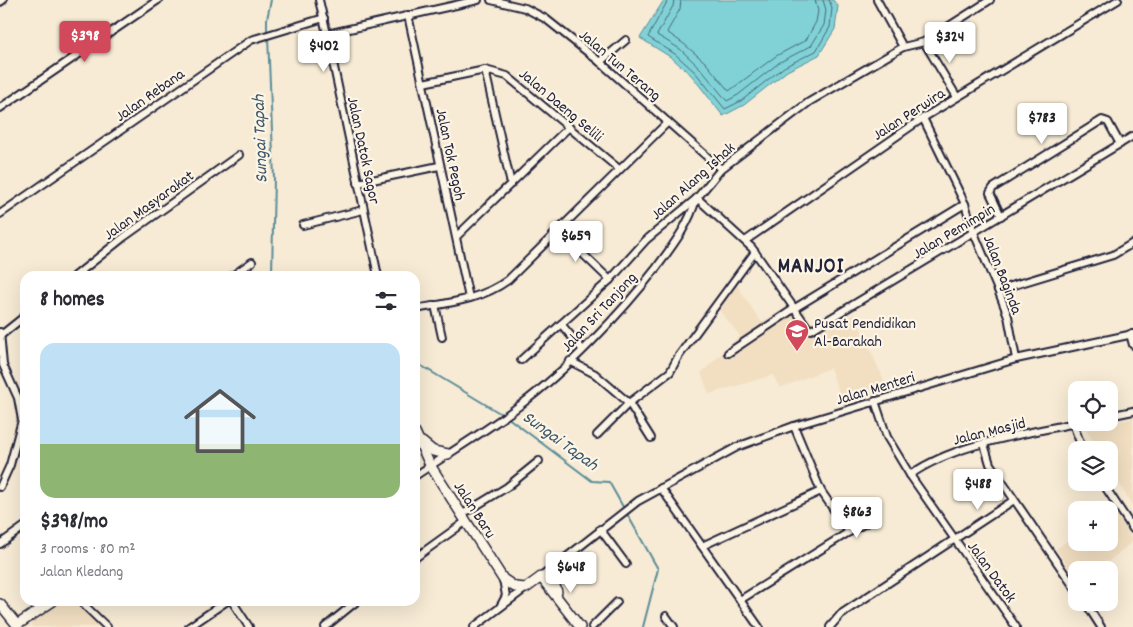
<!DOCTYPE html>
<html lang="en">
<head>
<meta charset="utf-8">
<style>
	:root { --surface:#fff; --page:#f2f2f3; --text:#2b2b33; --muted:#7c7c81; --line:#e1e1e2; --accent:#d1495b }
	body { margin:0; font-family:Dekko,sans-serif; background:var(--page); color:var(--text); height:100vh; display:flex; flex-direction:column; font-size:19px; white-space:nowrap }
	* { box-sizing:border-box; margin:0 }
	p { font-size:16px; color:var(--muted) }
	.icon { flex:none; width:28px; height:28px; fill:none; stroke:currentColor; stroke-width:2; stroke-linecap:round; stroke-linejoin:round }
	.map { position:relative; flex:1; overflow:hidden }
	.sheet { position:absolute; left:20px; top:271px; width:400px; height:335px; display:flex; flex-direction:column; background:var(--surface); border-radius:15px; box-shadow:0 5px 20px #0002 }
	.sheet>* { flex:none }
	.controls { position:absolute; left:1068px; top:381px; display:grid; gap:10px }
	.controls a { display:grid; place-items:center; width:50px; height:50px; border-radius:10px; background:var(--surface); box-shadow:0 5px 20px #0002; font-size:25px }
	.price { position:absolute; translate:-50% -42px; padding:0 11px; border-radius:5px; background:#fff; color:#222; font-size:16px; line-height:32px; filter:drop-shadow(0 1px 2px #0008) }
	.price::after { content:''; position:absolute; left:50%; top:30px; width:15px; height:11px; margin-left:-8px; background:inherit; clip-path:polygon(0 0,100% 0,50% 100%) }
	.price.active { background:var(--accent); color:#fff }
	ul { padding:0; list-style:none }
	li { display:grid; align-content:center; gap:10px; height:265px; padding:0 20px }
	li+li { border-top:1px solid var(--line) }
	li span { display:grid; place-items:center; height:155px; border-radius:15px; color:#555 }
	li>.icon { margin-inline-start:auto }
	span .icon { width:90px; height:90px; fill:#fffc; stroke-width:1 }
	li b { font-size:21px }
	h2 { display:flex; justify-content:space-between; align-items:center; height:60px; padding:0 20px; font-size:21px }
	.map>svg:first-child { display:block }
	.built { fill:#f2dfc2 }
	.water { fill:#80d2d6; stroke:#5a8c98 }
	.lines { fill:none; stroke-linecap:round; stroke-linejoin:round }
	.shore { stroke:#486879; stroke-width:1 }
	.stream { stroke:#5a8c98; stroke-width:2 }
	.street-casing { stroke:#22223b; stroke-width:10 }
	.secondary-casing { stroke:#22223b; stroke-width:12 }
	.street { stroke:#fcf5e5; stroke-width:6 }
	.secondary { stroke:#fcf5e5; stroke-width:9 }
	.labels { text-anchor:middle; stroke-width:4.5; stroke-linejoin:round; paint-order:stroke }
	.street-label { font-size:16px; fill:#22223b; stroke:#fcf5e5 }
	.poi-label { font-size:16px; fill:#22223b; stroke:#fcf5e5; text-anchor:start }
	.water-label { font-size:18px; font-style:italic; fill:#3e576a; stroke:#fcf5e5 }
	.district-label { font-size:21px; font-weight:bold; letter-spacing:1px; fill:#22223b; stroke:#fcf5e5 }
</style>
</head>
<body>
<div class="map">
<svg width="1133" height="627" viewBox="0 0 1133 627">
	<rect width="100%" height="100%" fill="#f7ebd5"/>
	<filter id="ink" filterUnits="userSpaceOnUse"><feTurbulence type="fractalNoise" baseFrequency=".02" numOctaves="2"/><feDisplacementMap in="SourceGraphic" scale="10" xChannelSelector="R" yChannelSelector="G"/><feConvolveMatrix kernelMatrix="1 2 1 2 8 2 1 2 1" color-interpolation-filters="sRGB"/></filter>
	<g filter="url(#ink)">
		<g class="built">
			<polygon points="737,285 761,322 798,302 818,332 854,314 888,389 843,404 830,368 780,388 773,375 709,394 701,373 740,336 719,310"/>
			<polygon points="1133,418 1133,507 1109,467 1109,450 1099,450 1086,430"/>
			<polygon points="1113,507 1133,541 1098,570 1076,570 1076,579 1056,549 1076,534 1076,542 1109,542 1108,510"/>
			<polygon points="63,601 76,601 100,624 95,627 32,627 31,623"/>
		</g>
		<polygon class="water" points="664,0 833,0 838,6 835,29 819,55 787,71 744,105 723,116 692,76 672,58 640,38"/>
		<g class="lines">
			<g class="shore">
				<polyline points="668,0 648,37 675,54 695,72 725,109 741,101 784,67 816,51 830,27 832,8 829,0"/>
				<polyline points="674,0 673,6 657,35 680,49 700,68 727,101 738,95 780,62 811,46 824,25 826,10 823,0"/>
				<polyline points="681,0 680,9 667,32 684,44 705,62 729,91 776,56 806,40 816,22 818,11 815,0"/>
			</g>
			<g class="stream">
				<polyline points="267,32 267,19 271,0"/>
				<polyline points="268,37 274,178 272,273 275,276"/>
				<polyline points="415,362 503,415"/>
				<polyline points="507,417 592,481 609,482 658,569 643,627"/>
			</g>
			<g class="street-casing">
				<g id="street">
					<polyline points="319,0 327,34"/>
					<polyline points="491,0 525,8 546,19 600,62 721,169"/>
					<polyline points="877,0 903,47"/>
					<polyline points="0,2 3,0"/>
					<polyline points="408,15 469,298"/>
					<polyline points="924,42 957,97"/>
					<polyline points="600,62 626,40"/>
					<polyline points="485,70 511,184"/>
					<polyline points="423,83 485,70 507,76 619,169"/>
					<polyline points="0,108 158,0"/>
					<polyline points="923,118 965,204 974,233 998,290 1008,316 1016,359"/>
					<polyline points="358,183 439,166"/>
					<polyline points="697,198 752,248 808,328 811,330 1133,136"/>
					<polyline points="0,214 251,40 324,18"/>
					<polyline points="1001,216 990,193 993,188 1102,120 1108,122 1120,144"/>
					<polyline points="303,225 363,210"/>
					<polyline points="558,230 610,280"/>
					<polyline points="457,236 569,127"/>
					<polyline points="745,241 923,118 1118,0"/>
					<polyline points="75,276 124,237 239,155"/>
					<polyline points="232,276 252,262"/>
					<polyline points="378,276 327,34 478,0"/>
					<polyline points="998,290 1113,255 1133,243"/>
					<polyline points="435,305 442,337"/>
					<path d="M415,309C448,303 481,300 508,280L668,122"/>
					<polyline points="561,324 582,349"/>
					<polyline points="0,332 3,365 18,398 22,420 10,465 0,487"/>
					<polyline points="1130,334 1133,345"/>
					<polyline points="0,336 25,316"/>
					<polyline points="728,353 795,308 965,204"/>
					<polyline points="521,360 610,280 646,240 697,198 721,169 809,102 903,47 924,42 990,0"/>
					<polyline points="570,361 595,374 629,403 651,438"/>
					<polyline points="875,401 887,437 910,475 1016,627"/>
					<polyline points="1109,416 1133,411"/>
					<polyline points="1073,424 1083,450"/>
					<polyline points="597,435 629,403 670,372 678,357 755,252"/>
					<polyline points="984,444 990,464 1076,590"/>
					<path d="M910,475C955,443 1026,434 1080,422"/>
					<path d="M415,476C449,453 486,431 519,406C566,371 621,314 657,267C673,245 689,225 696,199"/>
					<polyline points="1102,482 1133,529"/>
					<polyline points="661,488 759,627"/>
					<polyline points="461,515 507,487 539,461"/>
					<polyline points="600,529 626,564"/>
					<polyline points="849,532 873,519"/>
					<polyline points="0,544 25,526"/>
					<polyline points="702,546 821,491"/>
					<polyline points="415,558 465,522"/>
					<polyline points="541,577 638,501 737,447 794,426 1016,359 1133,334"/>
					<polyline points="740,600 849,532 821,491 794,426"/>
					<polyline points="80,601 107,627"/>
					<polyline points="232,601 249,627"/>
					<polyline points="1085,602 1101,627"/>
					<polyline points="500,607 506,596 503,579"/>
					<polyline points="666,616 674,627"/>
					<polyline points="189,627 227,601"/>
					<polyline points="325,627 357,601"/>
					<polyline points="474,627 526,588"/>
					<polyline points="592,627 617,602"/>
					<polyline points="830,627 841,614 1014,500"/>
				</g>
			</g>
			<g class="secondary-casing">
				<g id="secondary">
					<polyline points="415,432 430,465 503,579 515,587 526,588 541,577 580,627"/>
					<polyline points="422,442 433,451 448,454"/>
					<polyline points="557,592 554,583 558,563"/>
					<polyline points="0,604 17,625 53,601"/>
				</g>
			</g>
			<use href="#street" class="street"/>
			<use href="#secondary" class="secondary"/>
		</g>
	</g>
	<defs>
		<g id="school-pin" transform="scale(1.25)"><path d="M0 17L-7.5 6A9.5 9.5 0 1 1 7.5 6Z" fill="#d1495b" stroke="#fcf5e5"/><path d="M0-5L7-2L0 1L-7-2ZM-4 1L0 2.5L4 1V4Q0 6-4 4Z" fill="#fff"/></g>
	</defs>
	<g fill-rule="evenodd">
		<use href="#school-pin" x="797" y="331"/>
	</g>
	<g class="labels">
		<g class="street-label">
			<text transform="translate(621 64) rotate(40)" y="6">Jalan Tun Terang</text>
			<text transform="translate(149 94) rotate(-35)" y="6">Jalan Rebana</text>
			<text transform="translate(562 104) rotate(40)" y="6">Jalan Daeng Selili</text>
			<text transform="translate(908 113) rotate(-33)" y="6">Jalan Perwira</text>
			<text transform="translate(365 150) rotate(78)" y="6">Jalan Datok Sagor</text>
			<text transform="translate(452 154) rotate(78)" y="6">Jalan Tok Pegoh</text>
			<text transform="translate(692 180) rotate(-42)" y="6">Jalan Alang Ishak</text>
			<text transform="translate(148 204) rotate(-36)" y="6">Jalan Masyarakat</text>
			<text transform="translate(953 230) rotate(-31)" y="6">Jalan Pemimpin</text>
			<text transform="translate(1004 274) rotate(69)" y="6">Jalan Baginda</text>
			<text transform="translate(598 311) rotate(-47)" y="6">Jalan Sri Tanjong</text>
			<text transform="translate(875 387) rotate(-17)" y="6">Jalan Menteri</text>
			<text transform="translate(989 430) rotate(-14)" y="6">Jalan Masjid</text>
			<text transform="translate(476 509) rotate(57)" y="6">Jalan Baru</text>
			<text transform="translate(993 571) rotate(54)" y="6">Jalan Datok</text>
		</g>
		<g class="poi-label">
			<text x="814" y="328">Pusat Pendidikan<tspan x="814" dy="18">Al-Barakah</tspan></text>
		</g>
		<g class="water-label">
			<text transform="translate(259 139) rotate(-92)" y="6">Sungai Tapah</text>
			<text transform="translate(561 440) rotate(36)" y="6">Sungai Tapah</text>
		</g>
		<g class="district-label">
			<text x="811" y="272">MANJOI</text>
		</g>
	</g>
</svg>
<div class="controls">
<a><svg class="icon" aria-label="locate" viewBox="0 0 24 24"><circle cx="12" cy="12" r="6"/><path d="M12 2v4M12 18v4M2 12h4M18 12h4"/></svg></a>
<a><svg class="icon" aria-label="layers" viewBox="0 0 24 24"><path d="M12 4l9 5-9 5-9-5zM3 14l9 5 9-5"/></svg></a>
<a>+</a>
<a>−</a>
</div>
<b class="price active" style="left:85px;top:63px">$398</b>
<b class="price" style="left:950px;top:64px">$324</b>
<b class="price" style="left:324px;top:73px">$402</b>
<b class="price" style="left:1042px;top:145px">$783</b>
<b class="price" style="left:576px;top:263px">$659</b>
<b class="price" style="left:978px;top:511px">$488</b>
<b class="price" style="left:857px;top:539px">$863</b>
<b class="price" style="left:571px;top:594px">$648</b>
<section class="sheet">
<h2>8 homes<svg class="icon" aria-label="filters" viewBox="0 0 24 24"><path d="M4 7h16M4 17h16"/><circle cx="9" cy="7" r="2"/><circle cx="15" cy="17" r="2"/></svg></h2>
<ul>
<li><span style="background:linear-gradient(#bfe0f5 65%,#8fb573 0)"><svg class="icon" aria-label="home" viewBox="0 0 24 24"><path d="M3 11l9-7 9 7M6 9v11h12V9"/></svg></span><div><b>$398/mo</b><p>3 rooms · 80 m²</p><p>Jalan Kledang</p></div></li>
</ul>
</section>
</div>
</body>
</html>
